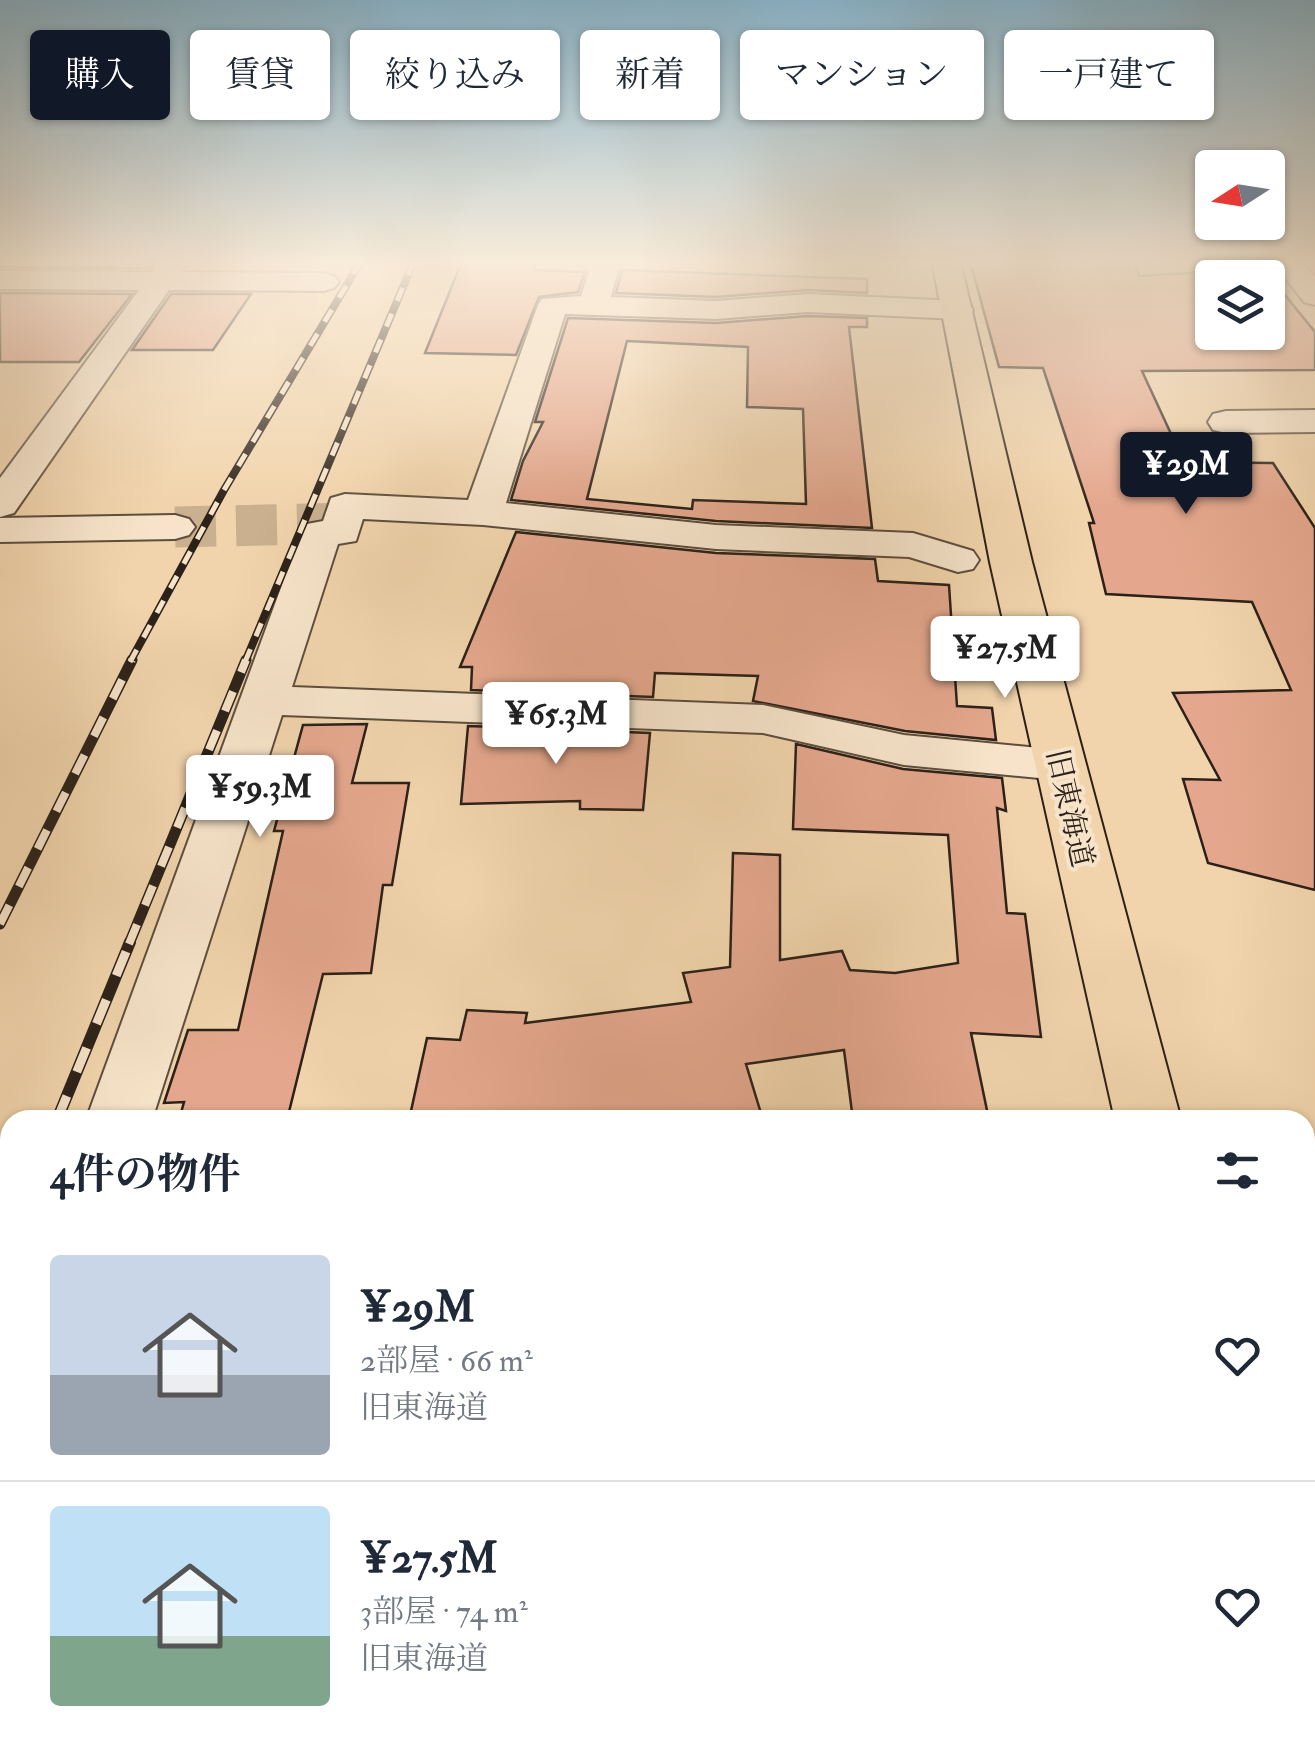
<!DOCTYPE html>
<html lang="ja">
<head>
<meta charset="utf-8">
<style>
	:root { --surface:#fff; --page:#f2f2f3; --text:#1f2937; --muted:#747a83; --line:#e0e1e3; --accent:#111827 }
	body { margin:0; font-family:"IM FELL Double Pica","Noto Serif JP",serif; background:var(--page); color:var(--text); height:100vh; display:flex; flex-direction:column; font-size:38px; white-space:nowrap }
	* { box-sizing:border-box; margin:0 }
	p { font-size:32px; color:var(--muted) }
	.icon { flex:none; width:55px; height:55px; fill:none; stroke:currentColor; stroke-width:2; stroke-linecap:round; stroke-linejoin:round }
	.map { position:relative; flex:1; overflow:hidden }
	.panel { position:absolute; left:0px; top:1110px; width:1315px; height:642px; display:flex; flex-direction:column; background:var(--surface); border-radius:30px 30px 0 0; box-shadow:0 2px 8px #0004 }
	.panel>* { flex:none }
	.banner { position:absolute; left:30px; top:30px; width:1255px; height:90px; display:flex; gap:20px }
	.needle { width:65px; rotate:258deg }
	.buttons { position:absolute; left:1195px; top:150px; display:grid; gap:20px }
	.buttons a { display:grid; place-items:center; width:90px; height:90px; border-radius:10px; background:var(--surface); box-shadow:0 2px 8px #0004; font-size:50px }
	.price { position:absolute; translate:-50% -85px; padding:0 22px; border-radius:10px; background:#fff; color:#222; font-size:32px; line-height:65px; filter:drop-shadow(0 2px 5px #0008) }
	.price::after { content:''; position:absolute; left:50%; top:60px; width:30px; height:22px; margin-left:-15px; background:inherit; clip-path:polygon(0 0,100% 0,50% 100%) }
	.price.on { background:var(--accent); color:#fff }
	ul { padding:0; list-style:none }
	li { display:flex; align-items:center; gap:30px; height:250px; padding:0 50px }
	li+li { border-top:2px solid var(--line) }
	li span { display:grid; place-items:center; flex:none; width:280px; height:200px; border-radius:10px; color:#555 }
	li>.icon { margin-inline-start:auto }
	span .icon { width:120px; height:120px; fill:#fffc; stroke-width:1 }
	li b { font-size:42px }
	h2 { display:flex; justify-content:space-between; align-items:center; height:120px; padding:0 50px; font-size:42px }
	.pill { padding:0 35px; border-radius:10px; background:var(--surface); box-shadow:0 2px 8px #0004; font-size:35px; line-height:90px }
	.pill.on { background:var(--accent); color:#fff }
	.map>svg:first-child { display:block }
	.green { fill:#c1bb84; stroke:#766e4e; stroke-width:2.5 }
	.building { fill:#e4a78d; stroke:#2c2119; stroke-width:2.5; fill-rule:evenodd }
	.lines { fill:none; stroke-linecap:round; stroke-linejoin:round }
	.minor-tunnel { stroke:#cab08f; stroke-width:41; stroke-dasharray:41 20; stroke-linecap:butt }
	.minor-casing { stroke:#5d4e3e; stroke-width:4 }
	.major-casing { stroke:#2c2119; stroke-width:4 }
	.minor { fill:#f6e3c9; fill-rule:evenodd }
	.major { fill:#f1d4ac; fill-rule:evenodd }
	.rail-far2-casing { stroke:#2c2119; stroke-width:8 }
	.rail-far1-casing { stroke:#2c2119; stroke-width:11 }
	.rail-casing { stroke:#2c2119; stroke-width:12 }
	.rail-far2 { stroke:#f6e3c9; stroke-width:5; stroke-dasharray:14; stroke-linecap:butt }
	.rail-far1 { stroke:#f6e3c9; stroke-width:8; stroke-dasharray:21; stroke-linecap:butt }
	.rail { stroke:#f6e3c9; stroke-width:9; stroke-dasharray:26; stroke-linecap:butt }
	.labels { text-anchor:middle; stroke-width:8; stroke-linejoin:round; paint-order:stroke }
	.street-label { font-size:30px; fill:#2c2119; stroke:#f6e3c9 }
</style>
</head>
<body>
<div class="map">
<svg width="1315" height="1751" viewBox="0 0 1315 1751">
	<rect width="100%" height="100%" fill="#f1d4ac"/>
	<filter id="stains"><feTurbulence type="fractalNoise" baseFrequency=".002" numOctaves="4"/><feColorMatrix values="0 0 0 0 .2 0 0 0 0 .09 0 0 0 0 .02 0 0 0 .5 -.17"/></filter>
	<radialGradient id="worn" r=".72"><stop offset=".6" stop-color="#630" stop-opacity="0"/><stop offset="1" stop-color="#630" stop-opacity=".3"/></radialGradient>
	<polygon class="green" points="1171,1743 1173,1751 789,1751 788,1743"/>
	<g class="building">
		<polygon points="0,261 155,261 150,268 0,267"/>
		<polygon points="462,261 536,261 535,270 585,272 578,292 539,297 516,355 425,353"/>
		<polygon points="970,261 1134,264 1140,276 1250,269 1261,278 1212,278 1212,332 1268,332 1268,282 1285,295 1315,332 1315,370 1142,371 1184,462 1273,463 1315,528 1315,890 1208,863 1183,779 1220,780 1173,693 1291,690 1252,602 1106,594 1089,523 1094,523 1043,368 999,367"/>
		<polygon points="622,270 867,279 867,293 808,290 716,297 616,293"/>
		<polygon points="0,293 132,294 79,362 0,362"/>
		<polygon points="171,294 251,294 213,350 132,350"/>
		<path d="M808,316L867,318V327H849L872,528L716,521L511,500L523,461L543,422H535L568,318L716,323ZM627,341L748,347L747,407L803,409L806,504L693,500L692,509L587,499Z"/>
		<polygon points="516,532 716,553 875,559 878,581 949,585 957,706 992,708 996,740 905,731 753,701 758,676 655,673 653,697 471,690 472,667 460,667"/>
		<polygon points="367,724 352,783 409,783 392,885 383,885 371,973 323,974 287,1120 179,1120 184,1102 164,1103 188,1030 238,1030 283,831 274,831 303,725"/>
		<polygon points="468,726 650,733 643,810 580,809 580,801 461,804"/>
		<polygon points="796,744 903,769 1002,778 1006,811 997,808 1007,913 1025,914 1041,1037 971,1033 989,1120 853,1120 844,1050 746,1064 763,1120 409,1120 427,1038 460,1040 467,1010 527,1013 525,1023 691,1002 683,973 730,967 733,853 780,855 780,960 842,951 850,970 895,973 958,963 948,835 793,829"/>
	</g>
	<g class="lines">
		<polyline class="minor-tunnel" points="175,527 354,523"/>
		<g class="minor-casing">
			<g id="minor">
				<polygon points="160,261 189,261 182,272 324,273 334,276 339,282 334,288 324,291 169,290 14,513 0,517 0,478 139,290 0,289 0,271 152,272"/>
				<polygon points="575,261 615,261 619,267 611,297 716,301 808,294 958,301 969,303 973,310 969,317 958,319 808,312 716,319 565,314 506,503 716,525 913,533 973,551 979,560 973,569 958,572 909,557 716,549 483,525 363,519 356,541 338,544 292,687 763,705 904,735 1060,750 1078,754 1085,765 1078,776 1060,780 904,765 763,733 282,715 152,1120 86,1120 301,533 307,524 323,521 331,498 345,494 468,500 538,305 542,299 581,296 589,271"/>
				<polygon points="1272,261 1301,261 1315,277 1315,305 1304,302"/>
				<polygon points="1315,410 1315,432 1226,433 1213,430 1208,422 1213,414 1226,411"/>
				<polygon points="175,515 189,519 195,527 189,535 175,539 0,542 0,518"/>
				<polygon points="266,1742 358,1742 357,1751 265,1751"/>
			</g>
		</g>
		<g class="major-casing">
			<g id="major">
				<polygon points="932,261 960,261 1032,562 1181,1120 1115,1120 990,562"/>
				<polygon points="1305,1616 1315,1620 1315,1738 1305,1734"/>
			</g>
		</g>
		<use href="#minor" class="minor"/>
		<use href="#major" class="major"/>
		<g class="rail-far2-casing">
			<g id="rail-far2">
				<polyline points="130,662 224,490 361,261"/>
				<polyline points="245,662 414,261"/>
			</g>
		</g>
		<g class="rail-far1-casing">
			<g id="rail-far1">
				<polyline points="0,924 132,660"/>
				<polyline points="129,944 246,660"/>
			</g>
		</g>
		<g class="rail-casing">
			<g id="rail">
				<polyline points="57,1120 130,942"/>
				<polyline points="0,1262 10,1238"/>
			</g>
		</g>
		<use href="#rail-far2" class="rail-far2"/>
		<use href="#rail-far1" class="rail-far1"/>
		<use href="#rail" class="rail"/>
	</g>
	<linearGradient id="sky" x2="0" y2="1"><stop stop-color="#89b6ce"/><stop offset="0.52" stop-color="#f9ecda"/><stop offset="1" stop-color="#f9ecda" stop-opacity="0"/></linearGradient>
	<rect width="1315" height="506" fill="url(#sky)"/>
	<g class="labels">
		<g class="street-label">
			<text transform="translate(1070 808) rotate(77)" y="10">旧東海道</text>
		</g>
	</g>
	<rect width="100%" height="100%" filter="url(#stains)"/>
	<rect width="100%" height="100%" fill="url(#worn)"/>
</svg>
<div class="buttons">
<a><svg class="needle" viewBox="-14 -14 28 28"><path d="M0-13l5 13h-10z" fill="#e53935"/><path d="M0 13l5-13h-10z" fill="#747a83"/></svg></a>
<a><svg class="icon" aria-label="layers" viewBox="0 0 24 24"><path d="M12 4l9 5-9 5-9-5zM3 14l9 5 9-5"/></svg></a>
</div>
<b class="price on" style="left:1186px;top:517px">¥29M</b>
<b class="price" style="left:1005px;top:701px">¥27.5M</b>
<b class="price" style="left:556px;top:767px">¥65.3M</b>
<b class="price" style="left:260px;top:840px">¥59.3M</b>
<div class="banner">
<a class="pill on">購入</a>
<a class="pill">賃貸</a>
<a class="pill">絞り込み</a>
<a class="pill">新着</a>
<a class="pill">マンション</a>
<a class="pill">一戸建て</a>
</div>
<section class="panel">
<h2>4件の物件<svg class="icon" aria-label="filters" viewBox="0 0 24 24"><path d="M4 7h16M4 17h16"/><circle cx="9" cy="7" r="2"/><circle cx="15" cy="17" r="2"/></svg></h2>
<ul>
<li><span style="background:linear-gradient(#c9d6e8 60%,#9aa5b1 0)"><svg class="icon" aria-label="home" viewBox="0 0 24 24"><path d="M3 11l9-7 9 7M6 9v11h12V9"/></svg></span><div><b>¥29M</b><p>2部屋 · 66 m²</p><p>旧東海道</p></div><svg class="icon" aria-label="heart" viewBox="0 0 24 24"><path d="M12 20l-8-8c-3-5 5-10 8-4 3-6 11-1 8 4z"/></svg></li>
<li><span style="background:linear-gradient(#bfe0f5 65%,#7fa58c 0)"><svg class="icon" aria-label="home" viewBox="0 0 24 24"><path d="M3 11l9-7 9 7M6 9v11h12V9"/></svg></span><div><b>¥27.5M</b><p>3部屋 · 74 m²</p><p>旧東海道</p></div><svg class="icon" aria-label="heart" viewBox="0 0 24 24"><path d="M12 20l-8-8c-3-5 5-10 8-4 3-6 11-1 8 4z"/></svg></li>
</ul>
</section>
</div>
</body>
</html>
